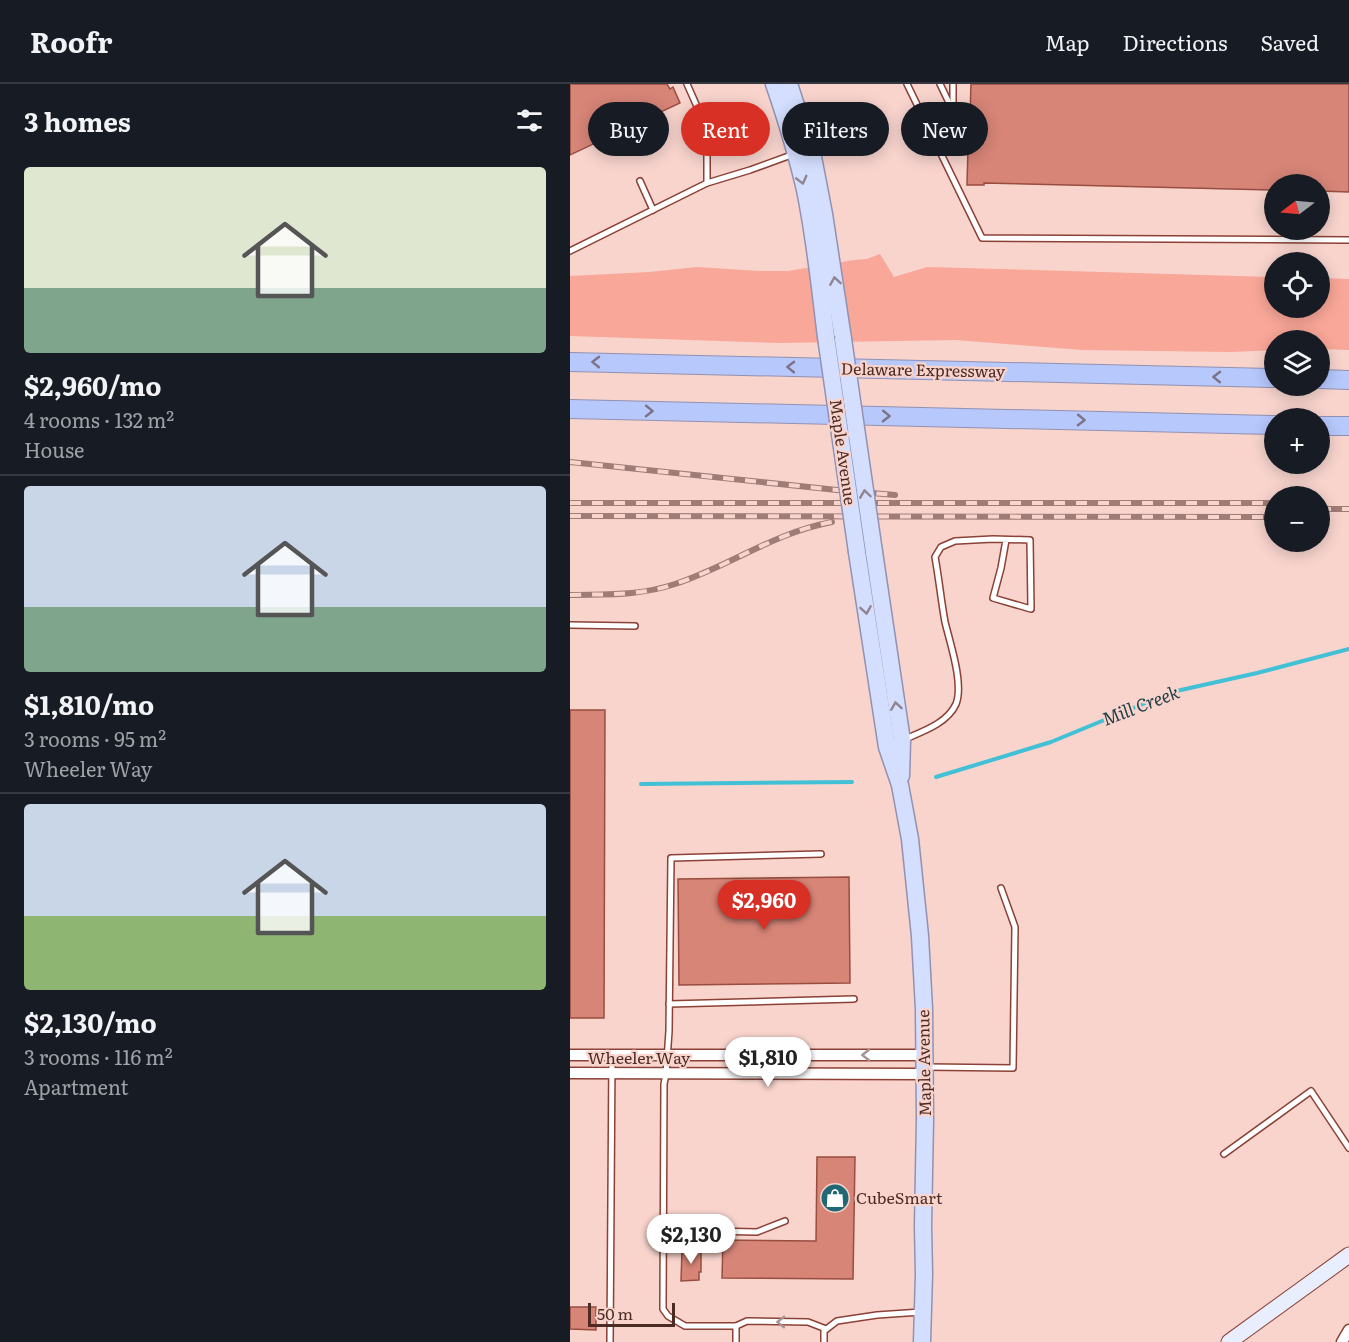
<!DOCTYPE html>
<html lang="en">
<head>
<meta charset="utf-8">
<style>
	:root { --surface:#171b24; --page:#242831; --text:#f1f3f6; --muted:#9ea1a6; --line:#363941; --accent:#d93025 }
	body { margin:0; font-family:Literata,serif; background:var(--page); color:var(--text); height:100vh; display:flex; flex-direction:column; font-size:22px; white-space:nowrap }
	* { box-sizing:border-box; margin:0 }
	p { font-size:20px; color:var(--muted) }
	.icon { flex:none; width:33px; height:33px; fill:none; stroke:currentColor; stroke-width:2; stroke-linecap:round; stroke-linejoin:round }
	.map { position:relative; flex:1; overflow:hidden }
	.panel { display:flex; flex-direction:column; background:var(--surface); width:570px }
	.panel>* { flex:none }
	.top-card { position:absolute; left:18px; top:18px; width:570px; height:54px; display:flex; gap:12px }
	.needle { width:39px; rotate:254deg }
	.tools { position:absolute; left:694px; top:90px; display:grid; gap:12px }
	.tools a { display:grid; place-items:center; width:66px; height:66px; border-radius:50%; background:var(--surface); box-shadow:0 3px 15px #0003; font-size:30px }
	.scale { position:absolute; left:18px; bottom:15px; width:87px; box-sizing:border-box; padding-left:6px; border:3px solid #4d2b25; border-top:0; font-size:16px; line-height:21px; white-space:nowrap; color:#4d2b25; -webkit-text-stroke:4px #f8d4cd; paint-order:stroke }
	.price { position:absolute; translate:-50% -51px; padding:0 14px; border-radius:21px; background:#fff; color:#222; font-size:20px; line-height:39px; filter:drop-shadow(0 2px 3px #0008) }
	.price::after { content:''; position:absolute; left:50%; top:36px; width:18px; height:14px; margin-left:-9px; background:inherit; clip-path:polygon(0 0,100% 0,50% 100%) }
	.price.active { background:var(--accent); color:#fff }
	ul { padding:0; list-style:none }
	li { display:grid; align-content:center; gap:12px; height:318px; padding:0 24px }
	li+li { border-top:2px solid var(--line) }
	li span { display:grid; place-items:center; height:186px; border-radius:6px; color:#555 }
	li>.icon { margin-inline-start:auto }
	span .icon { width:108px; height:108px; fill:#fffc; stroke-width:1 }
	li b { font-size:26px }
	h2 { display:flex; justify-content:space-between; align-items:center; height:72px; padding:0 24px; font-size:26px }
	.tag { padding:0 21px; border-radius:27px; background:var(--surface); box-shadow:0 3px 15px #0003; font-size:21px; line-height:54px }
	.tag.active { background:var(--accent); color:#fff }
	header { display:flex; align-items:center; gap:36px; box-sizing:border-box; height:84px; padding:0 30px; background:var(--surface); border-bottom:2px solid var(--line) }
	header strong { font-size:28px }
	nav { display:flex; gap:33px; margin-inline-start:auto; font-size:21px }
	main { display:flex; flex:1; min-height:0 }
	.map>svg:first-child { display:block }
	.green { fill:#f9a798 }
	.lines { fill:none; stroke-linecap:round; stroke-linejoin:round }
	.stream { stroke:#42c0d5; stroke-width:4 }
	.building { fill:#d78577; stroke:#984d40; stroke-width:1.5 }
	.lane-casing { stroke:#8b4135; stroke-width:8 }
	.street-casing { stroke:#8b4135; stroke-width:13 }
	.secondary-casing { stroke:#8b4135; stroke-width:17 }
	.primary-casing { stroke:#9291b1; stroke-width:19 }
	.highway-casing { stroke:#9291b1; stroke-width:20 }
	.lane { stroke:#fff; stroke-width:5 }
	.street { stroke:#fff; stroke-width:10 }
	.secondary { stroke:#e9eefe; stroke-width:15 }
	.primary { stroke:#d4defe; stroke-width:16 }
	.highway { stroke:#b7c8fd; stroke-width:18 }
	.rail-casing { stroke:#9f7c76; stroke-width:6 }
	.rail { stroke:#f8d4cd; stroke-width:4; stroke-dasharray:11; stroke-linecap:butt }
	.primary-bridge-casing { stroke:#9291b1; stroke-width:19; stroke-linecap:butt }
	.primary-bridge { stroke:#d4defe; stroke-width:16 }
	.oneway { stroke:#908492 }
	.oneway2 { stroke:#7d7286 }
	.oneway3 { stroke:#a69592 }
	.labels { text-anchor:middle; stroke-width:4.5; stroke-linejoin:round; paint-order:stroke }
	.street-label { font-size:16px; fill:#4d2b25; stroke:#f8d4cd }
	.poi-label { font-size:16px; fill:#4d2b25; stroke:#f8d4cd; text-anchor:start }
	.water-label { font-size:18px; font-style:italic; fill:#254045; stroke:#f8d4cd }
</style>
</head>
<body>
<header>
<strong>Roofr</strong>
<nav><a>Map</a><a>Directions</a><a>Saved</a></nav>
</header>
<main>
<section class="panel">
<h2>3 homes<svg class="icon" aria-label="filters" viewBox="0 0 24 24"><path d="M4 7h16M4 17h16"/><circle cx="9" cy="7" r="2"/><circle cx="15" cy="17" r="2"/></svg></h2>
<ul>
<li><span style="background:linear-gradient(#dfe7d0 65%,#7fa58c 0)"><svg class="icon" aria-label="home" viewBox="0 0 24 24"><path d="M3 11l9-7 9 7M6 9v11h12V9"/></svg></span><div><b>$2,960/mo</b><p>4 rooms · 132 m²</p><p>House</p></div></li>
<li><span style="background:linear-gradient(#c9d6e8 65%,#7fa58c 0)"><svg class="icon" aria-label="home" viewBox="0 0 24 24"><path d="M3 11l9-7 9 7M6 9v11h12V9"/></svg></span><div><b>$1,810/mo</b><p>3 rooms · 95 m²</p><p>Wheeler Way</p></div></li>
<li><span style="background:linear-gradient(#c9d6e8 60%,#8fb573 0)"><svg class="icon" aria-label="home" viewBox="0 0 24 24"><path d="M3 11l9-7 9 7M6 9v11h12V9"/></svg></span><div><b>$2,130/mo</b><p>3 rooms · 116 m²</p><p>Apartment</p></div></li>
</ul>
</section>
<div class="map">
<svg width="779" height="1258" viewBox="0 0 779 1258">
	<rect width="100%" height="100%" fill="#f8d4cd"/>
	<polygon class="green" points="310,170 324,193 357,183 705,193 705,224 750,224 750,194 779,195 779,266 750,265 750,256 705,256 705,266 660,268 512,266 386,256 208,259 0,252 0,192 79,188 127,183 189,187 218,187 284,176 297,175"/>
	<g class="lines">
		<g class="stream">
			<polyline points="366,693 481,658 602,608 687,589 779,565"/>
			<polyline points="71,700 282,698"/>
		</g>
	</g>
	<g class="building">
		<polygon points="0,0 97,0 100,5 103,3 110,19 0,71"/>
		<polygon points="401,0 779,0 779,108 750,107 750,100 705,100 705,106 414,99 414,101 397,101 398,64 399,64"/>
		<polygon points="0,626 35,626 34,934 0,934"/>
		<polygon points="279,793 280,899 109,901 108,795"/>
		<polygon points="247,1073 285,1073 283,1195 152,1194 153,1156 246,1157"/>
		<polygon points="112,1166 131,1166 131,1188 129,1188 129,1196 111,1197"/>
		<polygon points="0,1223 26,1223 26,1246 0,1245"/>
	</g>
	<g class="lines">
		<g class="lane-casing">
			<g id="lane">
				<polyline points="337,0 412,154 779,156"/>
				<polyline points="370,0 382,25"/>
				<polyline points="370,68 383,40 383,0"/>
				<polyline points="70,97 83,126"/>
				<polyline points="137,99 180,86 224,70"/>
				<polyline points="0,167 137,99 137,57 133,36 117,0"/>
				<polyline points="0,541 65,542"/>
				<path d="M333,656C351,648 377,640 386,620C394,600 380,559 375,538C371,516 369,495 365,473L371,463L385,457L423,455L460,456L461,525L423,514L431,484L436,456"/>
				<polyline points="99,920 284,915"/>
				<polyline points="356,983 443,984 445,843 431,804"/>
				<polyline points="654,1070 741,1007 779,1064"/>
				<polyline points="93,1146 187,1148 215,1137"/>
				<polyline points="166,1242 177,1237 238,1238 256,1245"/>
				<polyline points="40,1258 42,971"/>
				<polyline points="166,1258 166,1242 115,1242 98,1232 93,1225 94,1000 96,990 99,947 101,774 251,770"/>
				<polyline points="254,1258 254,1247 267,1237 307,1231 351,1228"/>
			</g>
		</g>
		<g class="street-casing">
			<g id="street">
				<polyline points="0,971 354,971"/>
				<polyline points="0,989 354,990"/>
				<polyline points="772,1258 779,1246"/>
			</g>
		</g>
		<g class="secondary-casing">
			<polyline id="secondary" points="659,1258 779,1171"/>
		</g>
		<g class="primary-casing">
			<g id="primary">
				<path d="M204,0C216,35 227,71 235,106C245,154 250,204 256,253"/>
				<polyline points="219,0 243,73 254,130 273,255"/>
				<polyline points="287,468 317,663 330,701 340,755 350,852 354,925 355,1035 353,1142 354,1190 352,1258"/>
				<polyline points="304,468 332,657 331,692"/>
			</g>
		</g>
		<g class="highway-casing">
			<g id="highway">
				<polyline points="0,278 705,294"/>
				<polyline points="750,295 779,296"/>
				<polyline points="0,325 705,341"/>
				<polyline points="750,342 779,342"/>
			</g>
		</g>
		<use href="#lane" class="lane"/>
		<use href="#street" class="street"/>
		<use href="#secondary" class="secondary"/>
		<use href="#primary" class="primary"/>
		<use href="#highway" class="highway"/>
		<g class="rail-casing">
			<g id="rail">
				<polyline points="0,378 267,406 325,411"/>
				<polyline points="0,419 705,419"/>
				<polyline points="750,425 779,425"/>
				<polyline points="0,432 705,433"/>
				<path d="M0,511C37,510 69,512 105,500C160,482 203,449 262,438"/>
			</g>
		</g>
		<use href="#rail" class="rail"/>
		<g class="primary-bridge-casing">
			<g id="primary-bridge">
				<polyline points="256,253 287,468"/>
				<polyline points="273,255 304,468"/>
			</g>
		</g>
		<use href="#primary-bridge" class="primary-bridge"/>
	</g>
	<defs><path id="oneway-chevron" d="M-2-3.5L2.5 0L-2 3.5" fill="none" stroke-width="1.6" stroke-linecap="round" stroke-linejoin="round" transform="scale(1.5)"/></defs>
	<g class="oneway">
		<use href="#oneway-chevron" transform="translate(232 96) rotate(76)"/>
		<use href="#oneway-chevron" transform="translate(265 197) rotate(-99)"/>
		<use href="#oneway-chevron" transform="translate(295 410) rotate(-98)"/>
		<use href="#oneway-chevron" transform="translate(296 526) rotate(81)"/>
		<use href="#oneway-chevron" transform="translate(326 622) rotate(-99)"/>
	</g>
	<g class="oneway2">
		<use href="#oneway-chevron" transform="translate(26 278) rotate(-179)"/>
		<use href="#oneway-chevron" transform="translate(221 283) rotate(-179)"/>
		<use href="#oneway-chevron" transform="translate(647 293) rotate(-179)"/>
		<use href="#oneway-chevron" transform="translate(79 327) rotate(1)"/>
		<use href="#oneway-chevron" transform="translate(316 332) rotate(1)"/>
		<use href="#oneway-chevron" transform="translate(511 336) rotate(1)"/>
	</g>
	<g class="oneway3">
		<use href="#oneway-chevron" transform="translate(296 971) rotate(180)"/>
		<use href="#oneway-chevron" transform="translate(211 1238) rotate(-179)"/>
	</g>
	<defs>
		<g id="shop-disc" transform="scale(1.5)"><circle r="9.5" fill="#1f6874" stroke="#f8d4cd"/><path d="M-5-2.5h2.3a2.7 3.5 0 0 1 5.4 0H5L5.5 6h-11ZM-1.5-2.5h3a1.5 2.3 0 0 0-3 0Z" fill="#fff"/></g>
	</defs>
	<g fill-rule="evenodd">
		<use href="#shop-disc" x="265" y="1114"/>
	</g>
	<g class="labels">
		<g class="street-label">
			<text transform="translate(353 286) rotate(1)" y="6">Delaware Expressway</text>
			<text transform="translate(273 368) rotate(82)" y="6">Maple Avenue</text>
			<text x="69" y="980">Wheeler Way</text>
			<text transform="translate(354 979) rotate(-91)" y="6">Maple Avenue</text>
		</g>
		<g class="poi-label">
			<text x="286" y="1120">CubeSmart</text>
		</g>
		<g class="water-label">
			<text transform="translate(571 622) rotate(-21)" y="6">Mill Creek</text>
		</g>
	</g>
</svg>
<div class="tools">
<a><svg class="needle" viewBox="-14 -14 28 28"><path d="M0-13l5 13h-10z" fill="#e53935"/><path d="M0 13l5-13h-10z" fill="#9ea1a6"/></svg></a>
<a><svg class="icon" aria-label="locate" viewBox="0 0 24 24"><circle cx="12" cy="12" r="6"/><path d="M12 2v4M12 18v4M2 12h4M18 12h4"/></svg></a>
<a><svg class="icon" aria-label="layers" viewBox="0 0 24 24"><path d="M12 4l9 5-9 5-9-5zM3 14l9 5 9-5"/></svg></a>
<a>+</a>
<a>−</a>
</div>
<div class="scale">50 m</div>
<b class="price active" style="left:194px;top:847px">$2,960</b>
<b class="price" style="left:198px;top:1004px">$1,810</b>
<b class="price" style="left:121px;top:1181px">$2,130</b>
<div class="top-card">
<a class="tag">Buy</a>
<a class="tag active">Rent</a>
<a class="tag">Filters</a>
<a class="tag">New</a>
</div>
</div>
</main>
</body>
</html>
